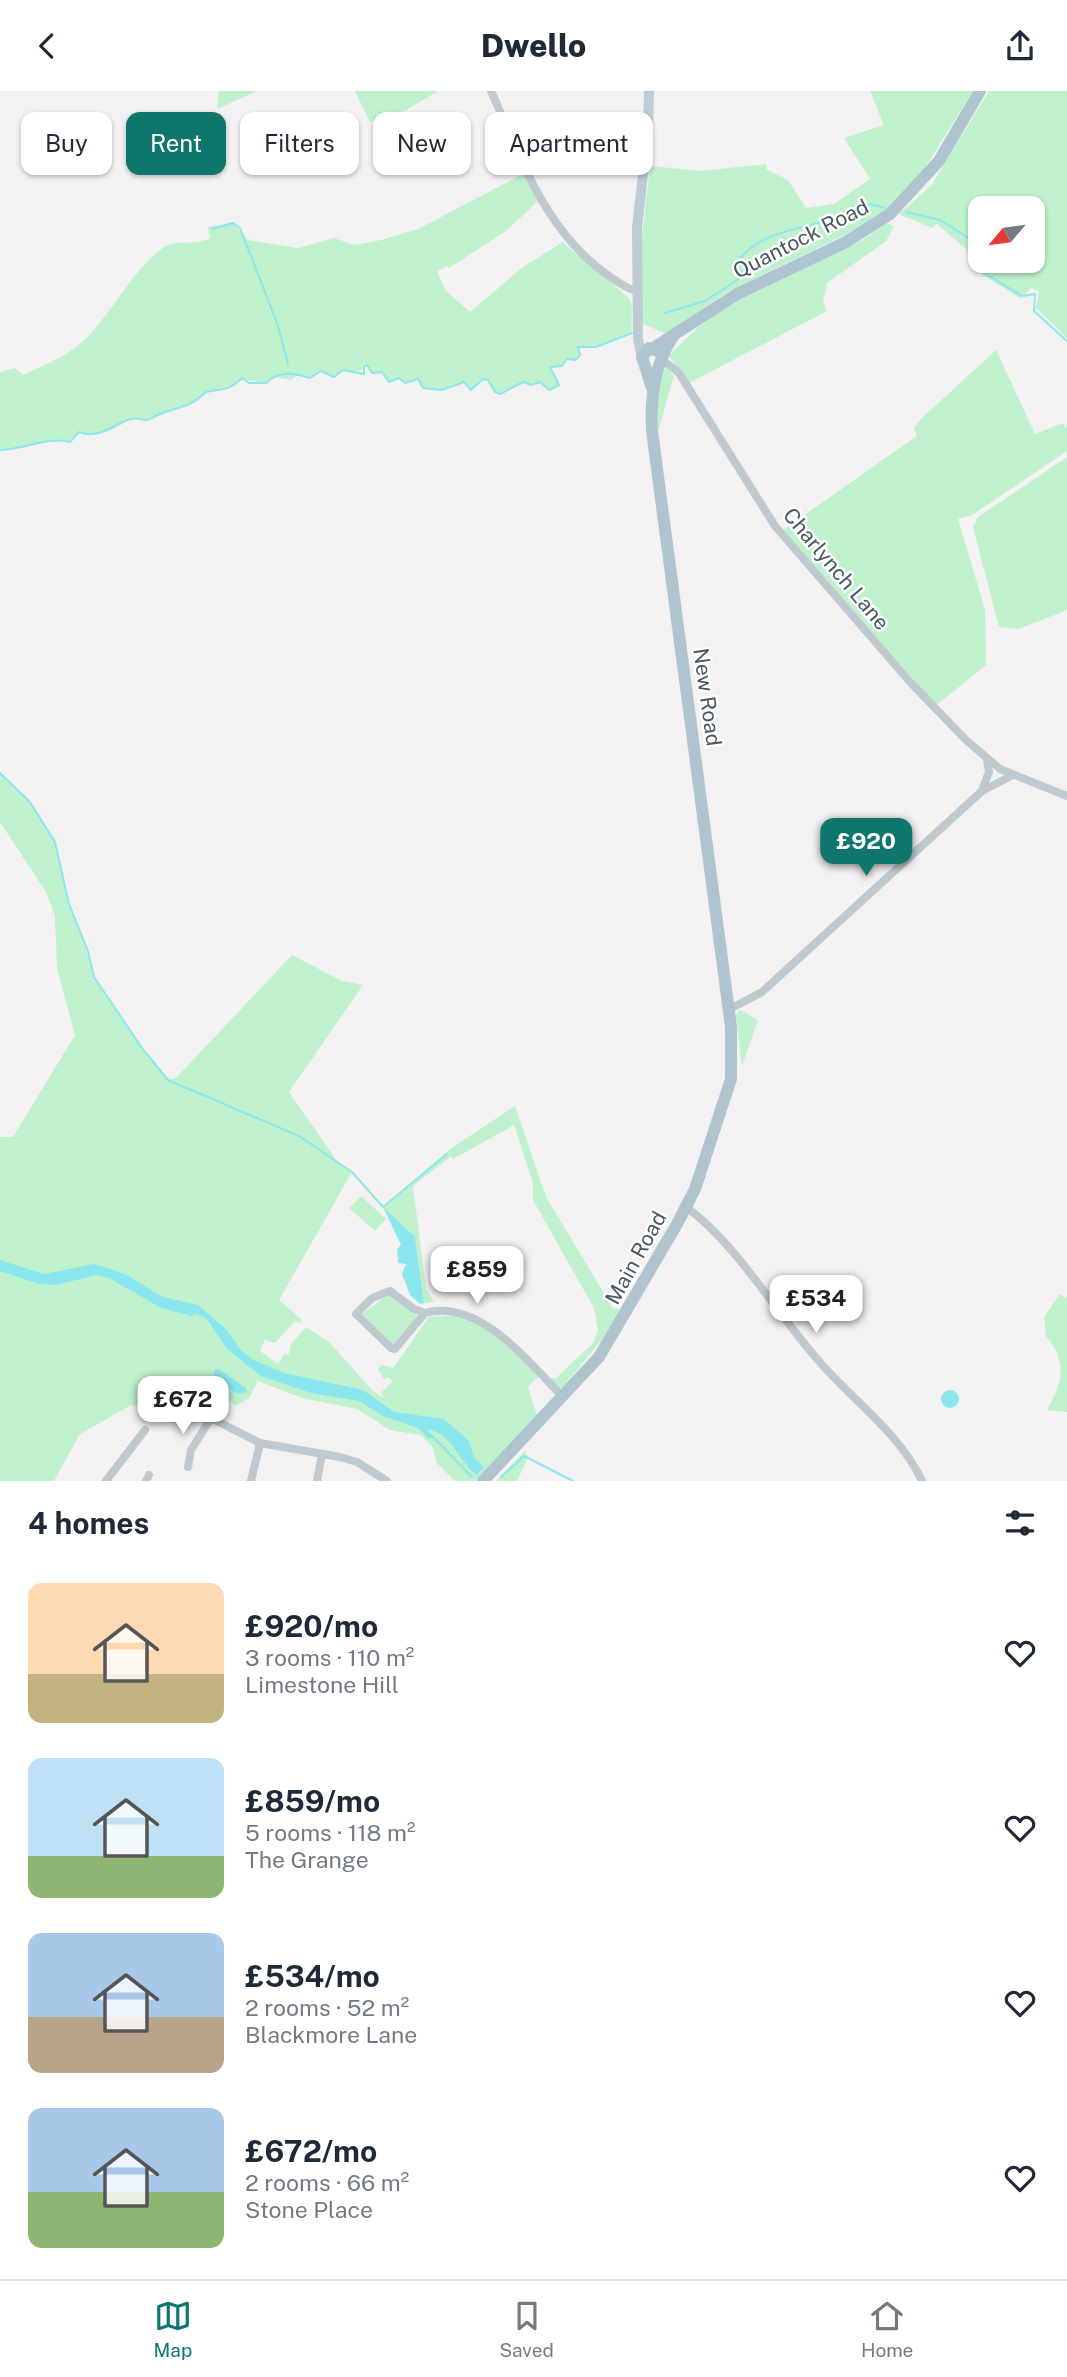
<!DOCTYPE html>
<html lang="en">
<head>
<meta charset="utf-8">
<style>
	:root { --surface:#fff; --page:#f6f6f7; --text:#1f2937; --muted:#747a83; --line:#e0e1e3; --accent:#0f766e }
	body { margin:0; font-family:"Public Sans",sans-serif; background:var(--page); color:var(--text); height:100vh; display:flex; flex-direction:column; font-size:26px; white-space:nowrap }
	* { box-sizing:border-box; margin:0 }
	p { font-size:23px; color:var(--muted) }
	.icon { flex:none; width:38px; height:38px; fill:none; stroke:currentColor; stroke-width:2; stroke-linecap:round; stroke-linejoin:round }
	.map { position:relative; height:1390px; overflow:hidden }
	.panel { display:flex; flex-direction:column; background:var(--surface); flex:1 }
	.panel>* { flex:none }
	.banner { position:absolute; left:21px; top:21px; width:700px; height:63px; display:flex; gap:14px }
	.needle { width:46px; rotate:241deg }
	.fabs { position:absolute; left:968px; top:105px; display:grid; gap:14px }
	.fabs a { display:grid; place-items:center; width:77px; height:77px; border-radius:14px; background:var(--surface); box-shadow:0 2px 5px #0004; font-size:35px }
	.price { position:absolute; translate:-50% -60px; padding:0 16px; border-radius:14px; background:#fff; color:#222; font-size:23px; line-height:46px; filter:drop-shadow(0 2px 4px #0008) }
	.price::after { content:''; position:absolute; left:50%; top:42px; width:21px; height:16px; margin-left:-10px; background:inherit; clip-path:polygon(0 0,100% 0,50% 100%) }
	.price.selected { background:var(--accent); color:#fff }
	ul { padding:0; list-style:none }
	li { display:flex; align-items:center; gap:21px; height:175px; padding:0 28px }
	li span { display:grid; place-items:center; flex:none; width:196px; height:140px; border-radius:14px; color:#555 }
	li>.icon { margin-inline-start:auto }
	span .icon { width:84px; height:84px; fill:#fffc; stroke-width:1 }
	li b { font-size:30px }
	h2 { display:flex; justify-content:space-between; align-items:center; height:84px; padding:0 28px; font-size:30px }
	.pill { padding:0 24px; border-radius:14px; background:var(--surface); box-shadow:0 2px 5px #0004; font-size:24px; line-height:63px }
	.pill.selected { background:var(--accent); color:#fff }
	header { display:flex; justify-content:space-between; align-items:center; height:91px; padding:0 28px; background:var(--surface); font-size:32px; font-weight:800 }
	.menu { display:flex; justify-content:space-around; align-items:center; height:98px; border-top:2px solid var(--line); background:var(--surface); font-size:19px; color:var(--muted) }
	.menu a { display:grid; justify-items:center; gap:4px }
	.menu .selected { color:var(--accent) }
	.map>svg:first-child { display:block }
	.green { fill:#bff1cc; fill-rule:evenodd }
	.water { fill:#8be7ef }
	.lines { fill:none; stroke-linecap:round; stroke-linejoin:round }
	.stream { stroke:#8be7ef; stroke-width:2 }
	.street { stroke:#becad0; stroke-width:8 }
	.secondary { stroke:#beccd5; stroke-width:10 }
	.primary { stroke:#b0c4d0; stroke-width:12 }
	.labels { text-anchor:middle; stroke-width:5; stroke-linejoin:round; paint-order:stroke }
	.street-label { font-size:21px; fill:#48575f; stroke:#fff }
</style>
</head>
<body>
<header><svg class="icon" aria-label="back" viewBox="0 0 24 24"><path d="M15 5l-7 7 7 7"/></svg>Dwello<svg class="icon" aria-label="share" viewBox="0 0 24 24"><path d="M12 15V3M7 8l5-5 5 5M5 13v7h14v-7"/></svg></header>
<div class="map">
<svg width="1067" height="1390" viewBox="0 0 1067 1390">
	<rect width="100%" height="100%" fill="#f3f1f1"/>
	<g class="green">
		<polygon points="219,0 257,0 217,18"/>
		<polygon points="355,0 438,0 406,19 370,31"/>
		<polygon points="870,0 973,0 926,75 897,109 871,131 729,200 667,243 641,232 641,155 650,75 701,80 766,73 767,79 788,89 806,117 834,113 870,88 844,47 884,34"/>
		<path d="M989,0H1067V247L1036,217L1039,200L1031,197L1021,208L974,178L966,158L937,133L932,137L899,123L931,95ZM980,117H1032V170H980Z"/>
		<path d="M525,82L537,111L506,140L449,177L447,175L437,180L446,200L470,221L523,176L563,151C573,162 628,204 630,209C634,218 630,232 632,242L596,256L578,257L580,264L576,269L567,268L562,275L550,276L559,294L549,299L540,291L531,294L523,291L500,303L495,301L488,289L484,288L471,299L464,291L442,299L423,297L418,288L405,292L399,287L389,291L382,281L372,282L367,274L358,281L343,279L334,286L321,280L310,287L299,283L291,289L273,286L266,292L242,288C229,300 222,298 206,301L197,310L149,329L131,328L110,340L87,344L79,341L70,351C47,345 23,359 0,359V281L15,277L23,284C42,275 65,266 80,253C111,226 131,179 164,156C177,148 196,155 210,147L208,136L233,132L248,149L298,157L334,147L354,154L381,149L418,138Z"/>
		<path d="M886,132L894,135L886,150L827,192L823,211L827,220L689,292L669,265C694,237 725,214 759,196C801,175 849,163 886,132Z"/>
		<polygon points="996,259 1035,343 1063,332 1067,338 1067,360 972,424 958,428 985,519 986,574 938,613 933,611 783,439 917,345 914,337 921,328"/>
		<path d="M666,276L674,285L658,340C655,316 656,297 666,276Z"/>
		<polygon points="1067,366 1067,519 1019,538 999,536 973,436 978,426"/>
		<polygon points="0,682 30,711 55,751 69,813 88,860 94,886 142,957 168,989 176,987 292,864 342,890 363,894 289,1001 337,1070 352,1081 279,1209 302,1229 300,1232 295,1230 275,1252 265,1249 260,1260 278,1273 284,1263 289,1264 291,1253 306,1236 329,1251 372,1299 385,1308 381,1302 393,1290 387,1286 385,1289 378,1279 381,1274 393,1277 429,1226 461,1224 480,1230 541,1283 528,1296 537,1325 476,1390 455,1390 437,1372 432,1355 421,1344 390,1339 357,1318 302,1307 258,1290 249,1307 236,1315 230,1310 218,1327 179,1296 174,1318 131,1314 80,1343 54,1390 0,1390 0,1046 13,1046 75,944 57,877 55,824 46,801 0,731"/>
		<polygon points="740,919 758,929 742,975 736,924"/>
		<polygon points="515,1015 546,1106 613,1217 620,1219 600,1251 562,1297 556,1297 551,1287 556,1287 593,1252 598,1240 594,1217 533,1109 533,1092 514,1034 453,1068 451,1065 413,1095 426,1198 434,1211 424,1212 415,1147 383,1116 449,1059"/>
		<polygon points="361,1105 386,1128 375,1140 349,1117"/>
		<polygon points="389,1203 419,1226 393,1255 362,1223"/>
		<path d="M1060,1203L1067,1207V1321L1047,1319C1063,1292 1067,1269 1046,1245L1044,1226Z"/>
		<polygon points="526,1359 527,1369 517,1390 496,1390"/>
	</g>
	<g class="water">
		<polygon points="383,1116 415,1146 424,1212 420,1213 410,1204 402,1183 406,1173 398,1172 397,1158 401,1154"/>
		<path d="M0,1169L44,1183L94,1173L125,1183L163,1206L198,1214L225,1237L239,1257L252,1268L284,1282L363,1299L394,1321L444,1328L469,1350L474,1367L484,1376L477,1384C458,1370 453,1343 427,1338L433,1346L429,1348L418,1337L383,1325L359,1310L311,1302L261,1285L227,1258L207,1228L196,1223L192,1225L161,1217L109,1187L97,1184L56,1194L39,1193L0,1180Z"/>
		<polygon points="219,1278 246,1297 247,1301 238,1303 214,1287 214,1279"/>
		<circle cx="950" cy="1308" r="9"/>
	</g>
	<g class="lines">
		<g class="stream">
			<polyline points="906,121 940,129 972,149 978,178 1022,205 1035,203 1034,220 1067,250"/>
			<polyline points="212,138 233,132 240,137 277,232 288,273"/>
			<path d="M665,222L705,210L736,190L744,178L739,169C763,133 835,137 870,113L885,117"/>
			<path d="M0,359C23,359 48,345 70,351L79,341C100,349 112,333 131,328C136,326 142,329 147,329C153,328 152,326 157,324C178,315 187,319 206,301C222,298 229,300 242,287L249,292H266C279,279 294,282 310,287L321,280L334,286L343,279L364,283V276L367,274L372,282L382,281L389,291L399,287L405,292L418,288L423,297L442,299L464,291L471,299L483,288L488,289L495,301L500,303L523,291L531,294L540,291L549,299L559,294L550,276L562,275L567,268L576,269L580,264L578,256H596L632,242"/>
			<polyline points="0,682 30,711 55,751 69,813 88,860 94,886 142,957 168,989 299,1045 352,1081 383,1116 447,1063"/>
			<polyline points="431,1344 472,1386"/>
			<polyline points="501,1386 524,1365 573,1390"/>
		</g>
		<g class="street">
			<path d="M491,0C522,68 544,140 609,185C618,191 626,198 637,200"/>
			<polyline points="663,269 679,282 775,435 910,591 966,649 1000,678 1067,705"/>
			<polyline points="983,697 989,681 987,668"/>
			<polyline points="728,919 762,901 982,700 1013,684"/>
			<path d="M686,1116C735,1151 778,1224 818,1269C851,1308 900,1342 922,1390"/>
			<path d="M425,1222L414,1218L390,1200L372,1207L356,1223L391,1257L395,1258L425,1222C480,1207 529,1272 563,1306"/>
			<polyline points="190,1312 211,1327 260,1352 340,1366 357,1371 387,1390"/>
			<polyline points="188,1376 191,1359 211,1327"/>
			<polyline points="106,1390 145,1339"/>
			<polyline points="146,1390 149,1384"/>
			<polyline points="251,1390 260,1352"/>
			<polyline points="317,1390 322,1363"/>
		</g>
		<polyline class="secondary" points="642,266 638,248 637,137 648,38 649,0"/>
		<g class="primary">
			<polyline points="655,256 737,203 846,151 890,123 939,70 980,0"/>
			<polyline points="652,297 642,266 649,257 661,261"/>
			<path d="M483,1390L599,1266L677,1133L695,1098L731,988V936L652,340C650,307 654,275 672,247"/>
		</g>
	</g>
	<g class="labels">
		<g class="street-label">
			<text transform="translate(801 148) rotate(-27)" y="7">Quantock Road</text>
			<text transform="translate(836 478) rotate(50)" y="7">Charlynch Lane</text>
			<text transform="translate(707 606) rotate(82)" y="7">New Road</text>
			<text transform="translate(636 1167) rotate(-61)" y="7">Main Road</text>
		</g>
	</g>
</svg>
<div class="fabs">
<a><svg class="needle" viewBox="-14 -14 28 28"><path d="M0-13l5 13h-10z" fill="#e53935"/><path d="M0 13l5-13h-10z" fill="#747a83"/></svg></a>
</div>
<b class="price selected" style="left:866px;top:787px">£920</b>
<b class="price" style="left:477px;top:1215px">£859</b>
<b class="price" style="left:816px;top:1244px">£534</b>
<b class="price" style="left:183px;top:1345px">£672</b>
<div class="banner">
<a class="pill">Buy</a>
<a class="pill selected">Rent</a>
<a class="pill">Filters</a>
<a class="pill">New</a>
<a class="pill">Apartment</a>
</div>
</div>
<section class="panel">
<h2>4 homes<svg class="icon" aria-label="filters" viewBox="0 0 24 24"><path d="M4 7h16M4 17h16"/><circle cx="9" cy="7" r="2"/><circle cx="15" cy="17" r="2"/></svg></h2>
<ul>
<li><span style="background:linear-gradient(#ffd9b3 65%,#c2b280 0)"><svg class="icon" aria-label="home" viewBox="0 0 24 24"><path d="M3 11l9-7 9 7M6 9v11h12V9"/></svg></span><div><b>£920/mo</b><p>3 rooms · 110 m²</p><p>Limestone Hill</p></div><svg class="icon" aria-label="heart" viewBox="0 0 24 24"><path d="M12 20l-8-8c-3-5 5-10 8-4 3-6 11-1 8 4z"/></svg></li>
<li><span style="background:linear-gradient(#bfe0f5 70%,#8fb573 0)"><svg class="icon" aria-label="home" viewBox="0 0 24 24"><path d="M3 11l9-7 9 7M6 9v11h12V9"/></svg></span><div><b>£859/mo</b><p>5 rooms · 118 m²</p><p>The Grange</p></div><svg class="icon" aria-label="heart" viewBox="0 0 24 24"><path d="M12 20l-8-8c-3-5 5-10 8-4 3-6 11-1 8 4z"/></svg></li>
<li><span style="background:linear-gradient(#a9c7e8 60%,#b9a48a 0)"><svg class="icon" aria-label="home" viewBox="0 0 24 24"><path d="M3 11l9-7 9 7M6 9v11h12V9"/></svg></span><div><b>£534/mo</b><p>2 rooms · 52 m²</p><p>Blackmore Lane</p></div><svg class="icon" aria-label="heart" viewBox="0 0 24 24"><path d="M12 20l-8-8c-3-5 5-10 8-4 3-6 11-1 8 4z"/></svg></li>
<li><span style="background:linear-gradient(#a9c7e8 60%,#8fb573 0)"><svg class="icon" aria-label="home" viewBox="0 0 24 24"><path d="M3 11l9-7 9 7M6 9v11h12V9"/></svg></span><div><b>£672/mo</b><p>2 rooms · 66 m²</p><p>Stone Place</p></div><svg class="icon" aria-label="heart" viewBox="0 0 24 24"><path d="M12 20l-8-8c-3-5 5-10 8-4 3-6 11-1 8 4z"/></svg></li>
</ul>
</section>
<nav class="menu">
<a class="selected"><svg class="icon" aria-label="map" viewBox="0 0 24 24"><path d="M3 6l6-2 6 2 6-2v14l-6 2-6-2-6 2zM9 4v14M15 6v14"/></svg>Map</a>
<a><svg class="icon" aria-label="saved" viewBox="0 0 24 24"><path d="M7 4h10v16l-5-4-5 4z"/></svg>Saved</a>
<a><svg class="icon" aria-label="home" viewBox="0 0 24 24"><path d="M3 11l9-7 9 7M6 9v11h12V9"/></svg>Home</a>
</nav>
</body>
</html>
